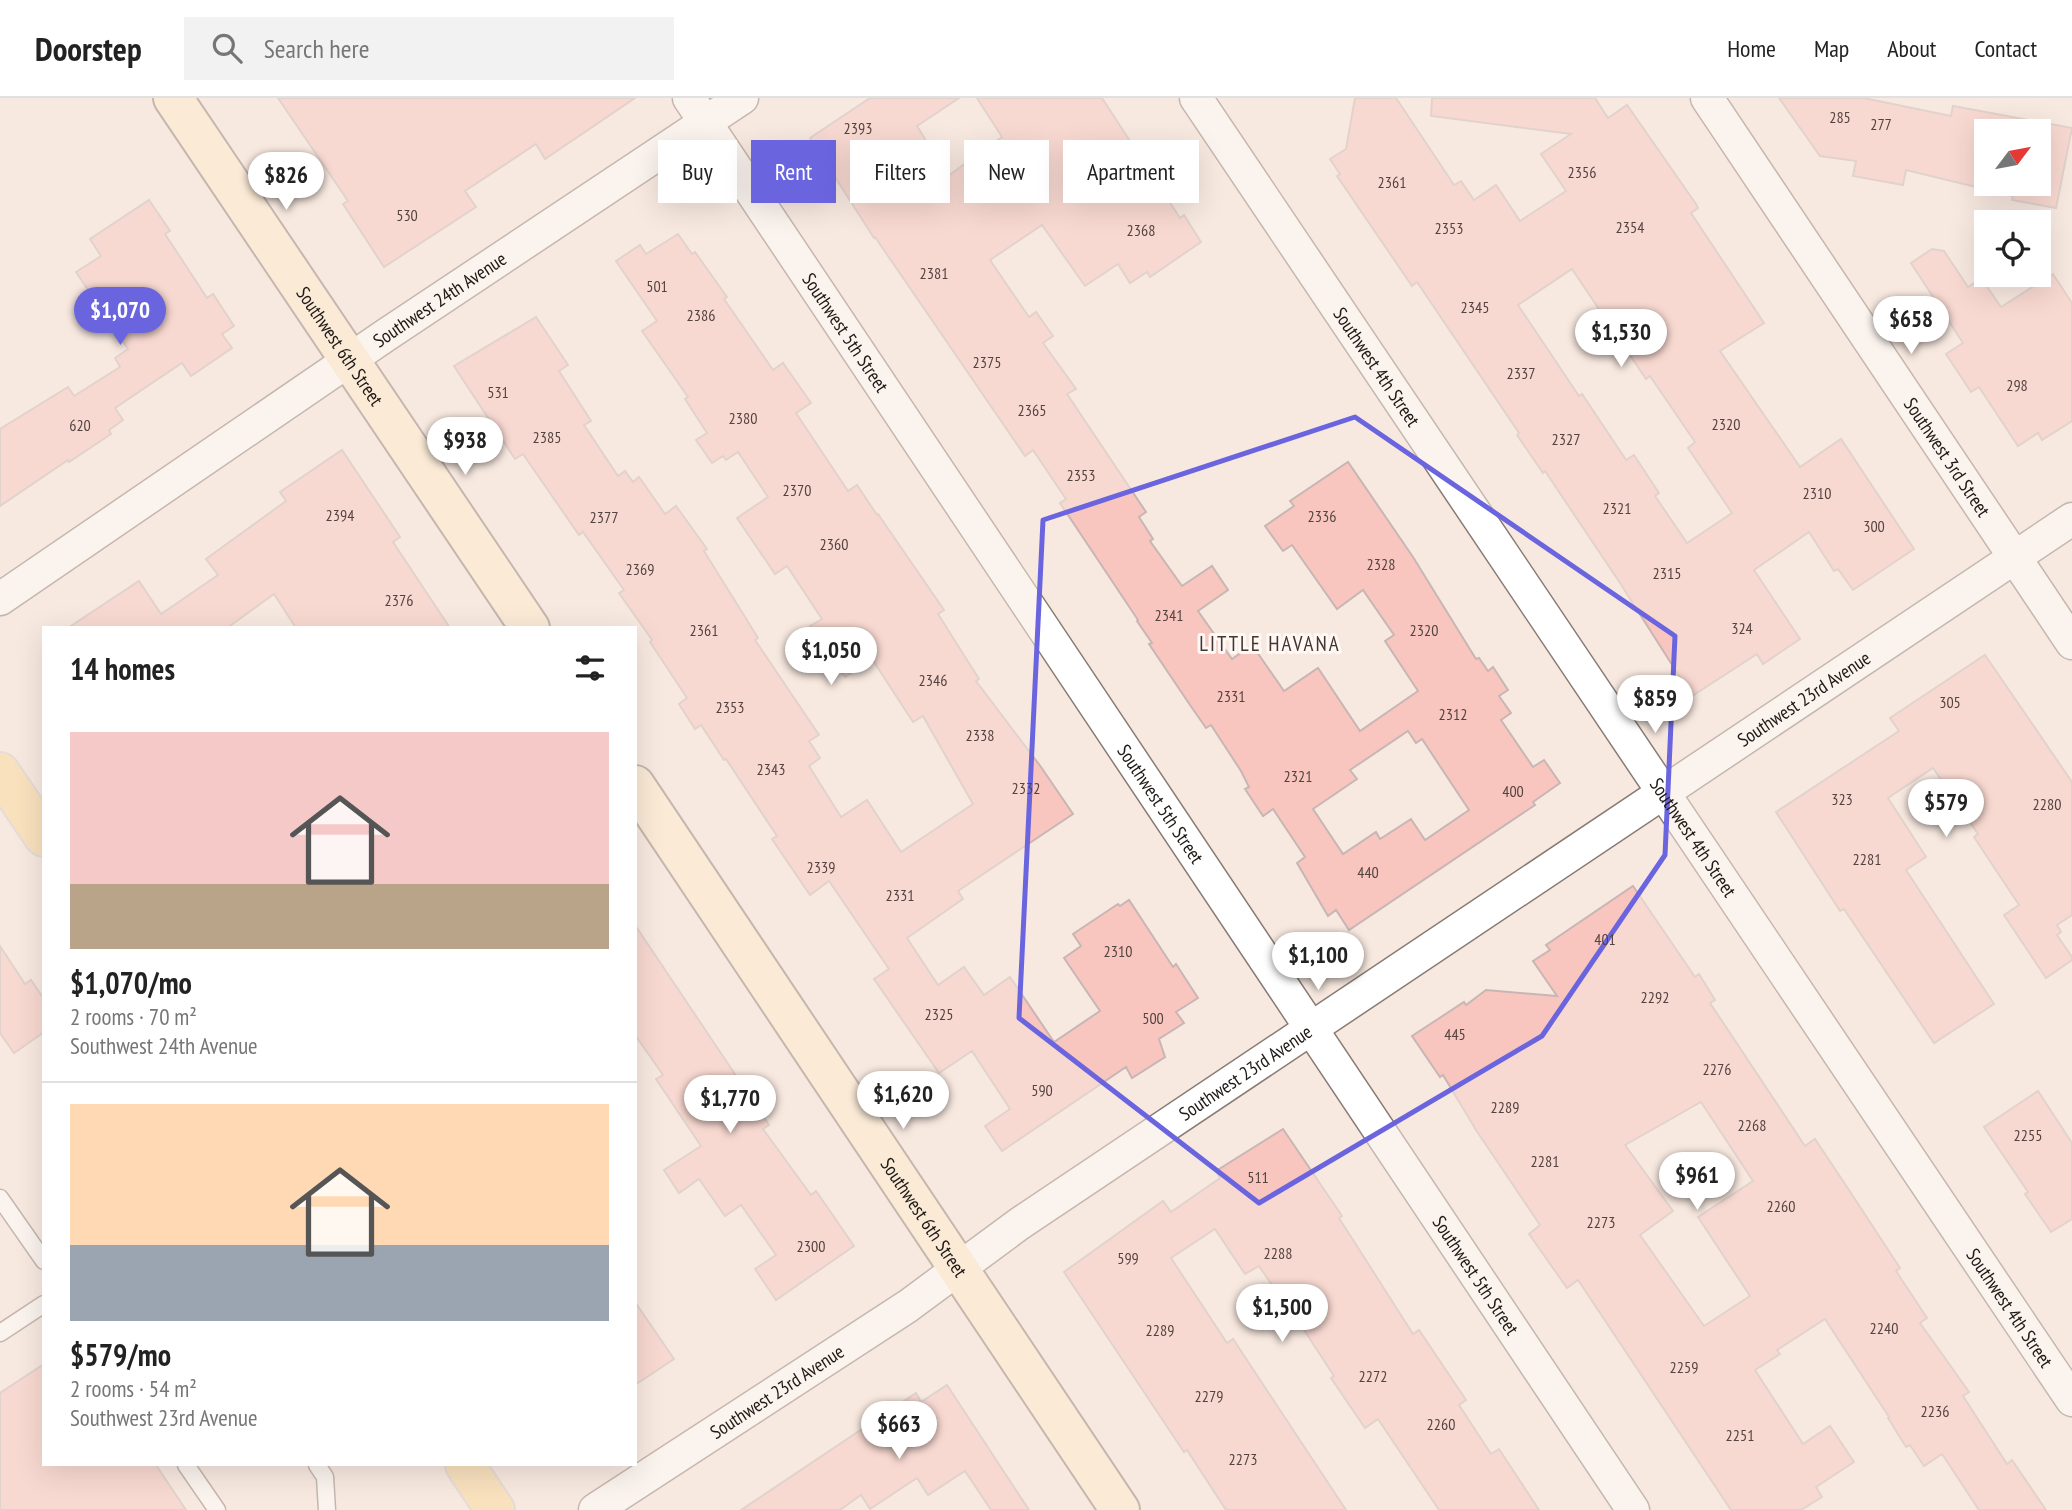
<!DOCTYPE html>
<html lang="en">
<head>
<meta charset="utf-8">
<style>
	:root { --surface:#fff; --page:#f2f2f2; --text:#222; --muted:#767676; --line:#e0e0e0; --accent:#6a65df }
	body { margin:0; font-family:"PT Sans Narrow",sans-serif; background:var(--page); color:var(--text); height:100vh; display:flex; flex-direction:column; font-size:26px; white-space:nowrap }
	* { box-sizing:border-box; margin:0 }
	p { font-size:23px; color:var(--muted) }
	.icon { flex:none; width:38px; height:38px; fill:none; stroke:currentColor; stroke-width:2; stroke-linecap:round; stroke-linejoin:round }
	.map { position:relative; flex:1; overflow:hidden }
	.details { position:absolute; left:42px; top:528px; width:595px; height:840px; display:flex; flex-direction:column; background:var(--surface); border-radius:0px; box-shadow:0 7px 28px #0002 }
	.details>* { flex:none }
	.guide { position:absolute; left:658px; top:42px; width:665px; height:63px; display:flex; gap:14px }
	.needle { width:46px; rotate:58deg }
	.controls { position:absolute; left:1974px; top:21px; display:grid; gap:14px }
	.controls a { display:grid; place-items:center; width:77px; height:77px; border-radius:0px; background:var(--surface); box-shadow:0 7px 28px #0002; font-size:35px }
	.price { position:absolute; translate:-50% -60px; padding:0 16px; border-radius:24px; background:#fff; color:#222; font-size:23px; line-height:46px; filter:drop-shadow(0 2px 4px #0008) }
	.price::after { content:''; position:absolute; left:50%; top:42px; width:21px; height:16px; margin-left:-10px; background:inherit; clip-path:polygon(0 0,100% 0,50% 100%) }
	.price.active { background:var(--accent); color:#fff }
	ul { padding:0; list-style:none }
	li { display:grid; align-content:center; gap:14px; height:371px; padding:0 28px }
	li+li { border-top:2px solid var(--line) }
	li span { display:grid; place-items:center; height:217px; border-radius:0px; color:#555 }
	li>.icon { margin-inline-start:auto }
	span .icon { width:126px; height:126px; fill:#fffc; stroke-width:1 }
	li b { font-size:30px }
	h2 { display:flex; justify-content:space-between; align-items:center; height:84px; padding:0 28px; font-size:30px }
	.pill { padding:0 24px; border-radius:0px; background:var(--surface); box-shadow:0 7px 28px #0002; font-size:24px; line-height:63px }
	.pill.active { background:var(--accent); color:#fff }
	header { display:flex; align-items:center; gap:42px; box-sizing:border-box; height:98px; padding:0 35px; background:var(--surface); border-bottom:2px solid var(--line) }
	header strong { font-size:33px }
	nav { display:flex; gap:38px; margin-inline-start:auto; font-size:24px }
	.search { width:490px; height:63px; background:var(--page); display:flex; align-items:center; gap:18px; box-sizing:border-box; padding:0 24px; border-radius:0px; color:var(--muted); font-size:26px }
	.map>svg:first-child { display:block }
	.building { fill:#f8c6bf; stroke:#c8b6b4; stroke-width:2; fill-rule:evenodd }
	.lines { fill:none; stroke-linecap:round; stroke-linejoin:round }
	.lane-casing { stroke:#887b73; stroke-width:19 }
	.street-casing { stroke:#887b73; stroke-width:35 }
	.secondary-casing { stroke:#887b73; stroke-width:42 }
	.primary-casing { stroke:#cecccc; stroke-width:42 }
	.lane { stroke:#fff; stroke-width:16 }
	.street { stroke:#fff; stroke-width:32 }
	.secondary { stroke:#fdebca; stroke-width:38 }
	.primary { stroke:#fad794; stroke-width:38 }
	.marked { fill:none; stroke:#6a65df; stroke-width:5; stroke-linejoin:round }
	.labels { text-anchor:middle; stroke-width:6; stroke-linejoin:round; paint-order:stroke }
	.number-label { font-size:16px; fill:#544440 }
	.street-label { font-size:19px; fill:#1e1916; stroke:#fff8f5 }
	.neighbourhood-label { font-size:21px; letter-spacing:2px; fill:#42362f; stroke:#fff8f5 }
</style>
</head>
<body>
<header>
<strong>Doorstep</strong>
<div class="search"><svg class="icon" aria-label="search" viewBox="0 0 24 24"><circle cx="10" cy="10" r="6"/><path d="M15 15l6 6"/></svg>Search here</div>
<nav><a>Home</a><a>Map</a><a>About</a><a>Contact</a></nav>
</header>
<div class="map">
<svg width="2072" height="1412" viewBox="0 0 2072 1412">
	<rect width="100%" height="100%" fill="#f8e9e0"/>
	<g class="building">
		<polygon points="278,0 635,0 545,61 536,46 465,93 476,109 384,169 343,106 348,103"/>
		<path d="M870,0H959L917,28L948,78L1002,39L977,0H1102L1180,120L1184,117L1201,144L1150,179L1147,174L1130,185L1118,166L1085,188L1042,127L990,162L1029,219L1036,214L1053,238L1043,245L1076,291L1067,296L1146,414L1139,419L1153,441L1150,443L1182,488L1212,468L1228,492L1198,513L1232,561L1252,547L1284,593L1318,570L1360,633L1418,593L1385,543L1394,537L1363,492L1337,511L1292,447L1283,453L1265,428L1294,408L1290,403L1348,364L1413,459L1476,561L1479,560L1488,573L1493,569L1508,592L1499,598L1511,615L1501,622L1533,669L1544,662L1560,685L1533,704L1535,707L1349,832L1336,812L1328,818L1297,765L1305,759L1273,711L1263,718L1245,691L1249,689L1241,673L1211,627L1206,630L1190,607L1149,546L1152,545L1137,523L1138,522L1060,405L1066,401L1033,352L1025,358L875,139L874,140L810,40ZM1408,633L1416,645L1422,641L1469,712L1425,742L1411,721L1380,741L1376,734L1343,756L1313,711L1357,681L1350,672Z"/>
		<path d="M1355,0H1396L1454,87L1461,83L1474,102L1496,87L1520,123L1566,93L1541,56L1571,36L1431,18L1432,0H1595L1608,20L1627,7L1696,106L1698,110L1691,115L1764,225L1720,253L1800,369L1841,341L1914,451L1853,492L1838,471L1834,473L1809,434L1754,472L1800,541L1763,566L1757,556L1692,598L1620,485L1545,373L1543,375L1517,337L1519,335L1417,184L1412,188L1337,78L1340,76L1330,61L1346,51ZM1572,171L1646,281L1650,278L1695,344L1688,350L1732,415L1687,445L1655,398L1659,395L1634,357L1626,362L1582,296L1579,298L1518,207Z"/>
		<path d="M1779,0H1864L1951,18L1953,8L2072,30L2056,110L2012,102L2013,98L1906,72L1903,87L1853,78L1856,63L1820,58ZM1986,33H2039V86H1986Z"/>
		<polygon points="149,102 170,133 165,136 207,200 213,196 234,228 222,236 232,250 191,278 182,265 115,310 123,322 109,332 111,336 69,364 68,362 0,408 0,331 68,289 74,298 120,269 115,260 128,251 76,174 101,158 90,141"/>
		<polygon points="678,136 692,156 695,154 727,199 724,201 773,272 783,265 811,305 796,315 848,393 857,387 877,417 878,416 944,512 938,516 979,581 976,583 1041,669 1073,716 958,793 963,801 907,840 938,887 964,869 984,897 1010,879 1054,944 1100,913 1064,860 1081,848 1073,836 1118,806 1120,808 1129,802 1173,869 1176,866 1198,900 1176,914 1184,925 1159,941 1165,959 1132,980 1126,969 1002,1053 985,1028 1010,1011 972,953 939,975 874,881 889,871 829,783 810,797 772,741 777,738 726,661 724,662 701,627 695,631 679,606 687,600 650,544 652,542 619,495 624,492 583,434 579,437 523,356 515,361 454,268 536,219 568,267 559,273 591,323 584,327 618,378 625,373 633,384 639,379 665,416 676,408 707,451 704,453 758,540 755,542 819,637 809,643 820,660 809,668 841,719 867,702 901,754 973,706 923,618 913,624 872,561 845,579 810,528 822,521 787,468 775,476 737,420 768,399 738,354 726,362 723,358 712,365 696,342 707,335 685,301 688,299 642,233 657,223 616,163 640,147 646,156"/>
		<polygon points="1932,151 1944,153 1968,189 1981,180 2001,209 2053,176 2072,205 2072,323 2042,342 2038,335 2018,348 1979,289 1971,294 1946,256 1963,245 1911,165"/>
		<polygon points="342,352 400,439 393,444 450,530 296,530 274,496 227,530 68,530 139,483 161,516 218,477 206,461 286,403 280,394"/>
		<polygon points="1985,557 2072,684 2072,817 2057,827 2061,834 2057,837 2072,859 2072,862 2046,880 2004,817 2019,807 1974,739 1978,736 1933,670 1888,700 1926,759 1906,772 1994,906 1934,945 1844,811 1840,813 1776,714 1899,633 1890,620"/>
		<path d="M1633,788L1695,879L1699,876L1715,902L1710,905L1805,1048L1815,1041L1847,1089L1900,1170L1896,1173L1927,1220L1920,1225L1969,1294L1963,1298L2007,1366L2012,1362L2046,1412H1979L1942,1356L1924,1368L1910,1347L1906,1349L1888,1320L1889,1319L1825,1221L1777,1252L1780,1256L1755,1272L1803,1346L1830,1328L1854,1364L1816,1389L1822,1399L1801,1412H1731L1578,1182L1567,1190L1529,1136L1540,1127L1476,1032L1443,977L1440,979L1412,938L1464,904L1466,907L1486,892L1557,898L1533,863L1550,852L1546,847ZM1701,1004L1753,1083L1698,1119L1750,1198L1704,1228L1640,1137L1673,1113L1625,1047Z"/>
		<polygon points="635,827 769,1027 763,1031 811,1097 816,1093 854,1148 776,1202 755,1171 776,1157 741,1107 725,1118 699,1081 679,1095 664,1072 701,1048 656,981 663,977 635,937"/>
		<polygon points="0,848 25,886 31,882 44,901 44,934 14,955 0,935"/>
		<polygon points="2038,993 2072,1045 2072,1121 2051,1134 2025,1096 2028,1094 1984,1029"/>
		<polygon points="1283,1031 1342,1118 1339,1120 1413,1236 1419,1232 1466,1302 1459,1307 1491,1356 1499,1351 1539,1412 1439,1412 1378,1321 1365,1330 1331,1280 1334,1278 1276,1189 1274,1190 1259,1168 1245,1176 1215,1131 1171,1160 1227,1245 1233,1241 1346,1412 1226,1412 1187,1352 1184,1354 1064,1174 1163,1103 1171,1114 1220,1080 1216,1073"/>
		<polygon points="635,1204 674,1261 635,1287"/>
		<polygon points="44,1266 44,1367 156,1367 186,1412 0,1412 0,1295"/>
		<polygon points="947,1287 1029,1412 991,1412 965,1373 928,1397 917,1380 870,1411 861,1397 840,1412 741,1412 916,1295 921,1304"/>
	</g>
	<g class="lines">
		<g class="lane-casing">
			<g id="lane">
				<polyline points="0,1100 44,1163"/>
				<polyline points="0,1235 44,1206"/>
				<polyline points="186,1367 217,1412"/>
				<polyline points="317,1367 325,1379 327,1412"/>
			</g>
		</g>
		<g class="street-casing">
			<g id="street">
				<path id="s1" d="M689,0L1633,1412"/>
				<path id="s2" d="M1196,0L2072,1302"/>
				<path id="s3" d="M1707,0L2072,545"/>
				<path id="s4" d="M0,501L386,237L742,0"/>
				<path id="s5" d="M595,1412L908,1208L1019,1126L2072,421"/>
			</g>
		</g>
		<g class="secondary-casing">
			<g id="secondary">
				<path id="s6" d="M173,0L530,530"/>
				<path id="s7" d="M635,687L1120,1412"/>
			</g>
		</g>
		<g class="primary-casing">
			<g id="primary">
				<polyline points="0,674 44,739"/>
				<polyline points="465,1367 495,1412"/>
			</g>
		</g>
		<use href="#lane" class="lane"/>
		<use href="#street" class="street"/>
		<use href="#secondary" class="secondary"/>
		<use href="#primary" class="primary"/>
	</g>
	<path d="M0 0H2072V1412H0ZM1355,319L1675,538L1665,757L1542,938L1259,1105L1019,920L1043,422Z" fill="#f8e9e0" fill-opacity=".55" fill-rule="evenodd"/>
	<path class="marked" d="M1355,319L1675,538L1665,757L1542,938L1259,1105L1019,920L1043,422Z"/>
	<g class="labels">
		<g class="number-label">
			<text x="1840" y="25">285</text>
			<text x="1881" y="32">277</text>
			<text x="858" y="36">2393</text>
			<text x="1582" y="80">2356</text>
			<text x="1392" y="90">2361</text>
			<text x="407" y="123">530</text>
			<text x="1630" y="135">2354</text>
			<text x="1449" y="136">2353</text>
			<text x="1141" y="138">2368</text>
			<text x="934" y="181">2381</text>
			<text x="657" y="194">501</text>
			<text x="1475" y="215">2345</text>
			<text x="701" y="223">2386</text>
			<text x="987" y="270">2375</text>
			<text x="1521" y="281">2337</text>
			<text x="2017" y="293">298</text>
			<text x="498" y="300">531</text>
			<text x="1032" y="318">2365</text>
			<text x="743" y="326">2380</text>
			<text x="1726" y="332">2320</text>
			<text x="80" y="333">620</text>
			<text x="547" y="345">2385</text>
			<text x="1566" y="347">2327</text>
			<text x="1081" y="383">2353</text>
			<text x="797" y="398">2370</text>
			<text x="1817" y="401">2310</text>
			<text x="1617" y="416">2321</text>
			<text x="340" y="423">2394</text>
			<text x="1322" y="424">2336</text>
			<text x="604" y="425">2377</text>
			<text x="1874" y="434">300</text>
			<text x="834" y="452">2360</text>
			<text x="1381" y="472">2328</text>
			<text x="640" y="477">2369</text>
			<text x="1667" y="481">2315</text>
			<text x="399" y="508">2376</text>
			<text x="1169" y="523">2341</text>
			<text x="1742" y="536">324</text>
			<text x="704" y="538">2361</text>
			<text x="1424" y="538">2320</text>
			<text x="933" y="588">2346</text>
			<text x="1231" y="604">2331</text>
			<text x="1950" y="610">305</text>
			<text x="730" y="615">2353</text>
			<text x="1453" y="622">2312</text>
			<text x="980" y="643">2338</text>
			<text x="771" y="677">2343</text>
			<text x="1298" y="684">2321</text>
			<text x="1026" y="696">2332</text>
			<text x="1513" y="699">400</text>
			<text x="1842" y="707">323</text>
			<text x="2047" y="712">2280</text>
			<text x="1867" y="767">2281</text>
			<text x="821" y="775">2339</text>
			<text x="1368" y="780">440</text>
			<text x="900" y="803">2331</text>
			<text x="1605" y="847">401</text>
			<text x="1118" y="859">2310</text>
			<text x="1655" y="905">2292</text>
			<text x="939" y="922">2325</text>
			<text x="1153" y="926">500</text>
			<text x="1455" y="942">445</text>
			<text x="1717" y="977">2276</text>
			<text x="1042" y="998">590</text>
			<text x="1505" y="1015">2289</text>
			<text x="1752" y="1033">2268</text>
			<text x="2028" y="1043">2255</text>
			<text x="1545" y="1069">2281</text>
			<text x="1258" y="1085">511</text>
			<text x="1781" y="1114">2260</text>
			<text x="1601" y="1130">2273</text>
			<text x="811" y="1154">2300</text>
			<text x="1278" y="1161">2288</text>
			<text x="1128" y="1166">599</text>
			<text x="1884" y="1236">2240</text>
			<text x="1160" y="1238">2289</text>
			<text x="1684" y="1275">2259</text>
			<text x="1373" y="1284">2272</text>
			<text x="1209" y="1304">2279</text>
			<text x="1935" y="1319">2236</text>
			<text x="1441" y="1332">2260</text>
			<text x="1740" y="1343">2251</text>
			<text x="1243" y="1367">2273</text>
		</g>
		<g class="street-label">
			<text dy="7" stroke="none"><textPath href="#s4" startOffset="532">Southwest 24th Avenue</textPath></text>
			<text dy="7" stroke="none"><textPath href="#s1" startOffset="282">Southwest 5th Street</textPath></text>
			<text dy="7" stroke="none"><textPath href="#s6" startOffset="299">Southwest 6th Street</textPath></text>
			<text dy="7" stroke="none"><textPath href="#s2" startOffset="324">Southwest 4th Street</textPath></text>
			<text dy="7" stroke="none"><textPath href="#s3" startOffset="432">Southwest 3rd Street</textPath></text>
			<text dy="7" stroke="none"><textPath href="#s5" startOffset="1456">Southwest 23rd Avenue</textPath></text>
			<text dy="7" stroke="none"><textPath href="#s1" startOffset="849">Southwest 5th Street</textPath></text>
			<text dy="7" stroke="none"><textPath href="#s2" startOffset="891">Southwest 4th Street</textPath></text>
			<text dy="7" stroke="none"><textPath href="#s5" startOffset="784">Southwest 23rd Avenue</textPath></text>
			<text dy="7" stroke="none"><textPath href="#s7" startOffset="520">Southwest 6th Street</textPath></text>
			<text dy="7" stroke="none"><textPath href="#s1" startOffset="1416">Southwest 5th Street</textPath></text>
			<text dy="7" stroke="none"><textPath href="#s2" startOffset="1458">Southwest 4th Street</textPath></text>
			<text dy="7" stroke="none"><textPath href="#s5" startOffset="217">Southwest 23rd Avenue</textPath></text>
		</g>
		<g class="neighbourhood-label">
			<text x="1270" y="553">LITTLE HAVANA</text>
		</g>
	</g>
</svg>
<div class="controls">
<a><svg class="needle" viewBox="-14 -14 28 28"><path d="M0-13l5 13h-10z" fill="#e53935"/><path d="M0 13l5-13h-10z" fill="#767676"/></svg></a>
<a><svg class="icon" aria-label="locate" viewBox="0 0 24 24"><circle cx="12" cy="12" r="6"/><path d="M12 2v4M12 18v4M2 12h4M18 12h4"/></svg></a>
</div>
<b class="price" style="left:286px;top:114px">$826</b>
<b class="price active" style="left:120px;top:249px">$1,070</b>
<b class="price" style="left:1911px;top:258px">$658</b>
<b class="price" style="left:1621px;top:271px">$1,530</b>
<b class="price" style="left:465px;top:379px">$938</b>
<b class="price" style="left:831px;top:589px">$1,050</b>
<b class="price" style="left:1655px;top:637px">$859</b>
<b class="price" style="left:1946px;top:741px">$579</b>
<b class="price" style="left:1318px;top:894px">$1,100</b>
<b class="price" style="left:903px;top:1033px">$1,620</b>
<b class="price" style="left:730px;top:1037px">$1,770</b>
<b class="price" style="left:1697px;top:1114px">$961</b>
<b class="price" style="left:1282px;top:1246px">$1,500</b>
<b class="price" style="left:899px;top:1363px">$663</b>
<div class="guide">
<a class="pill">Buy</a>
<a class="pill active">Rent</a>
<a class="pill">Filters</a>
<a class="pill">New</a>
<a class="pill">Apartment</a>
</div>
<section class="details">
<h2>14 homes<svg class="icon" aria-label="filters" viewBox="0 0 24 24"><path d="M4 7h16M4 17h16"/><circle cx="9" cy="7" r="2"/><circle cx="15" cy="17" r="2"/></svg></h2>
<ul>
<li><span style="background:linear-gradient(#f6c9c9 70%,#b9a48a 0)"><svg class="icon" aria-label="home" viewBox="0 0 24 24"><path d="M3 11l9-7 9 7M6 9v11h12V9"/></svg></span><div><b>$1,070/mo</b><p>2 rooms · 70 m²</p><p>Southwest 24th Avenue</p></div></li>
<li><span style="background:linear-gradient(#ffd9b3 65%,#9aa5b1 0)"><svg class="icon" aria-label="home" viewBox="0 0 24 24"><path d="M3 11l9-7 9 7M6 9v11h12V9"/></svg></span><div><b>$579/mo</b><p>2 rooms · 54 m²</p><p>Southwest 23rd Avenue</p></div></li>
</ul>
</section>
</div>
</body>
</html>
